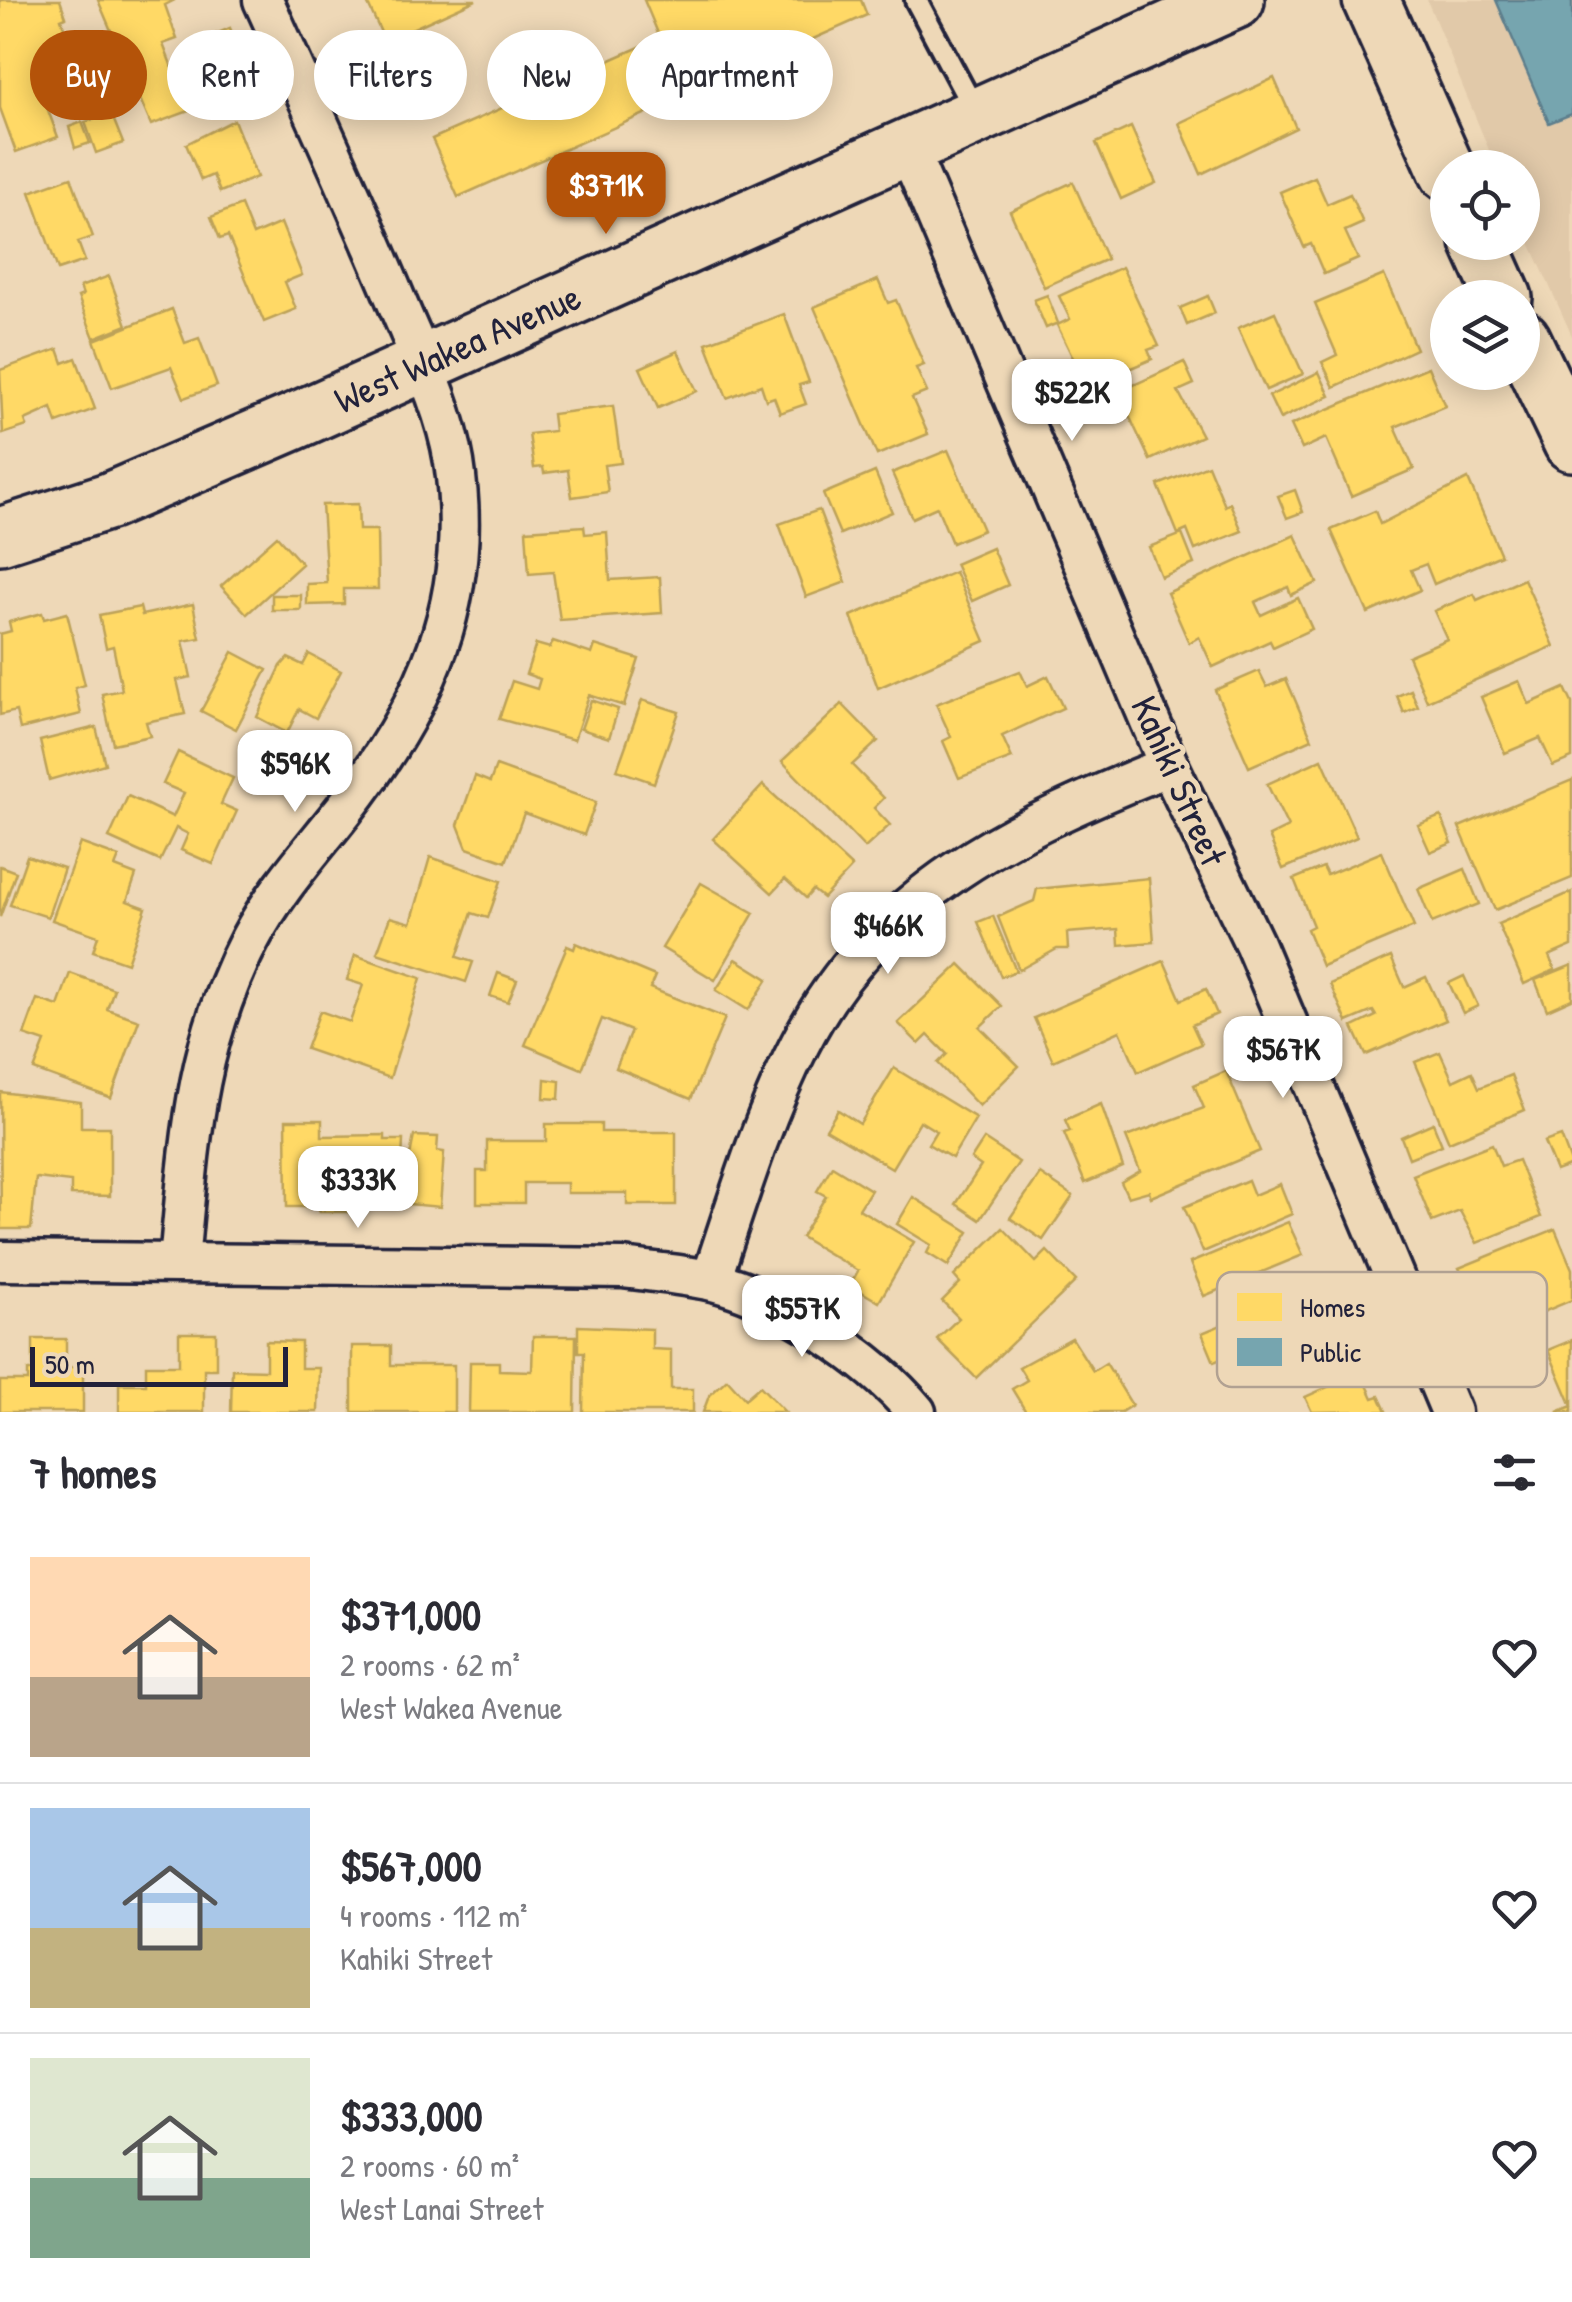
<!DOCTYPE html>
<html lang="en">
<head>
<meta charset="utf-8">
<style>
	:root { --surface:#fff; --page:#f7f7f7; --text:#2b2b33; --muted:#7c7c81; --line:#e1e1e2; --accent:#b45309 }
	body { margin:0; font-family:"Patrick Hand",sans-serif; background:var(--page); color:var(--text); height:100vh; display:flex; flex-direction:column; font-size:38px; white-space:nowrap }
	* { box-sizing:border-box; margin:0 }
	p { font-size:32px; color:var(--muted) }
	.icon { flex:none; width:55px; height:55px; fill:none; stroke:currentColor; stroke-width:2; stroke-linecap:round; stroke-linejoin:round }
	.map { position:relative; height:1412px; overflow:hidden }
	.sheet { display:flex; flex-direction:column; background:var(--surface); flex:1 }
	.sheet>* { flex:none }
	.top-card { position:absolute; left:30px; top:30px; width:1000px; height:90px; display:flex; gap:20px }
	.tools { position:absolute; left:1430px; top:150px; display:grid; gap:20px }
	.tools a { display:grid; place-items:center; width:110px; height:110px; border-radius:50%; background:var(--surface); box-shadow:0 5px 25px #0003; font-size:50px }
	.scale { position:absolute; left:30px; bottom:25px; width:258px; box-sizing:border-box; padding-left:10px; border:5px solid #22223b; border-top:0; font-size:28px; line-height:35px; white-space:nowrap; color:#22223b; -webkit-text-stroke:8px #eed8b7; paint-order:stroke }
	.price { position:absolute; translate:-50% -85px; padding:0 22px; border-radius:20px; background:#fff; color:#222; font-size:32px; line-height:65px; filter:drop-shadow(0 2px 5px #0008) }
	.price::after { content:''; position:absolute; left:50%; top:60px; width:30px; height:22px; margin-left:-15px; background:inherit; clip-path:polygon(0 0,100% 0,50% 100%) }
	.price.selected { background:var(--accent); color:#fff }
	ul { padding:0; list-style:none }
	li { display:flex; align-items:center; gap:30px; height:250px; padding:0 30px }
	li+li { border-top:2px solid var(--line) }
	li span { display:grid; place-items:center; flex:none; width:280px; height:200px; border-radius:0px; color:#555 }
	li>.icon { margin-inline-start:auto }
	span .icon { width:120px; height:120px; fill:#fffc; stroke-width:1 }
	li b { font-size:42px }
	h2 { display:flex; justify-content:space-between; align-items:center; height:120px; padding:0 30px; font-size:42px }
	.chip { padding:0 35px; border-radius:45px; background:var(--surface); box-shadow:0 5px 25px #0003; font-size:35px; line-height:90px }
	.chip.selected { background:var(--accent); color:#fff }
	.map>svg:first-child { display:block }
	.built { fill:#e1c9a9 }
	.homes { fill:#ffd966; stroke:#bda259; stroke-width:2.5 }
	.public { fill:#76a5af; stroke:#5d7e8c; stroke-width:2.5 }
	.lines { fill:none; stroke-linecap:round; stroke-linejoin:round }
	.lane-casing { stroke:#22223b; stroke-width:28 }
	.street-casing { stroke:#22223b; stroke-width:45 }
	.secondary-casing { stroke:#22223b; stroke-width:62 }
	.lane { stroke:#eed8b7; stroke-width:20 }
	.street { stroke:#eed8b7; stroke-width:38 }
	.secondary { stroke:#eed8b7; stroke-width:55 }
	.labels { text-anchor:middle; stroke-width:10; stroke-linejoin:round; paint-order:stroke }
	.street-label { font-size:38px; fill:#22223b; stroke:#eed8b7 }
	.key { fill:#eed8b7; stroke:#b1a192; stroke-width:2.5 }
	.key-label { font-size:28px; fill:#22223b }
</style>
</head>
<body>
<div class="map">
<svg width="1572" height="1412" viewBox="0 0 1572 1412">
	<rect width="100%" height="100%" fill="#eed8b7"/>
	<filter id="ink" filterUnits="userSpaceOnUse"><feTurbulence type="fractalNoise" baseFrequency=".01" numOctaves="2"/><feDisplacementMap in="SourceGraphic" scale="20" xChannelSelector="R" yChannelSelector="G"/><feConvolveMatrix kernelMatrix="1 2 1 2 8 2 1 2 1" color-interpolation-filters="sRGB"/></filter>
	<g filter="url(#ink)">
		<polygon class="built" points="1427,0 1572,0 1572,336 1523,227 1522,168 1496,167"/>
		<g class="homes">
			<polygon points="0,0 60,0 66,17 61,19 68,38 44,47 50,63 40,67 46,84 39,86 58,137 16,152 0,108"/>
			<polygon points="98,0 175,0 165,5 177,39 163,44 189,111 151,125"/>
			<polygon points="366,0 476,0 385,41"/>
			<polygon points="644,0 861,0 867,15 458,197 432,139 660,38"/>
			<polygon points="230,28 241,55 227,60 216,34"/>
			<polygon points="1274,78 1296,128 1201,174 1179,123"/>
			<polygon points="111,113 123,143 96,153 85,122"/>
			<polygon points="234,120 257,177 220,192 213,175 201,180 186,144"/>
			<polygon points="82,122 90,143 75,148 69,127"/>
			<polygon points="1131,127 1156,183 1121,199 1096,143"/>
			<polygon points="71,177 93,237 78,242 85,261 58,270 30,192"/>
			<polygon points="1315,177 1327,204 1350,194 1363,223 1345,231 1358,259 1324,274 1311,244 1304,247 1280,192"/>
			<polygon points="1073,182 1107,259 1044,287 1010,211"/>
			<polygon points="241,205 253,235 281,223 302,275 285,282 296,309 264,322 228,236 220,239 211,217"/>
			<polygon points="1122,267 1159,346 1148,350 1152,359 1124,371 1121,363 1092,376 1085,360 1076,364 1057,325 1070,319 1059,296"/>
			<polygon points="1384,275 1416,349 1334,387 1322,362 1337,355 1315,304"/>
			<polygon points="109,276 127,325 94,338 78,297 83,295 80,287"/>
			<polygon points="878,280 888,303 896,300 924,365 916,368 927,392 912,398 928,434 877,455 814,307"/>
			<polygon points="1047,295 1058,323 1046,328 1034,300"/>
			<polygon points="1208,296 1215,313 1187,325 1180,308"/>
			<polygon points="172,309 185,343 199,338 217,386 184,398 171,367 112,388 94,340"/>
			<polygon points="1275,312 1303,374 1266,390 1238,328"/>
			<polygon points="784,314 809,382 799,385 806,404 780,413 774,397 766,400 761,385 727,398 706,343"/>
			<polygon points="58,349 63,363 76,358 95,409 57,423 52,408 25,420 27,426 3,434 0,370"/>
			<polygon points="678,351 697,391 658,408 640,368"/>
			<polygon points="1184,362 1194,384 1178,391 1202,436 1150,460 1118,392"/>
			<polygon points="1428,367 1445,406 1395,427 1414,469 1351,496 1326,438 1302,449 1291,425"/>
			<polygon points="1319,372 1330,396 1280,419 1269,396"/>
			<polygon points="613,406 621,463 604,465 608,492 572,497 568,470 544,473 543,467 534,468 529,434 554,431 552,414"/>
			<polygon points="948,450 983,530 952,543 937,507 912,518 892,473"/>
			<polygon points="1208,465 1225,506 1230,503 1242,531 1195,550 1187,530 1178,534 1158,485"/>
			<polygon points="875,472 892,512 840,534 823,494"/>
			<polygon points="1468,479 1501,555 1434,584 1426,564 1411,570 1420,590 1368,613 1331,530 1375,511 1380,524"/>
			<polygon points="1295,490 1303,512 1287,518 1278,496"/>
			<polygon points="358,504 359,530 377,530 378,589 344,589 344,604 307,605 307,584 327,583 322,505"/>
			<polygon points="819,510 846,582 806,597 779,524"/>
			<polygon points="584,526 585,534 607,532 610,580 660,577 662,613 560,620 553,572 529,574 526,530"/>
			<polygon points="1182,534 1194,564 1161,577 1149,547"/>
			<polygon points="1295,535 1317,583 1291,595 1288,587 1255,602 1261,615 1298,598 1312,629 1273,647 1270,641 1213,667 1199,637 1189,643 1167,593"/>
			<polygon points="277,536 302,564 247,614 221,586"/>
			<polygon points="992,548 1008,585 972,601 955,564"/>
			<polygon points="955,572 985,641 878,688 851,616"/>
			<polygon points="1524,579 1554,646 1427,701 1408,656 1447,639 1434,611 1474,594 1477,600"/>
			<rect x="272" y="595" width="29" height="15"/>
			<polygon points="193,604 200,638 183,641 191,677 177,680 185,714 146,722 150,736 113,744 102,694 122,690 113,646 106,648 99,615 140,607 142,615"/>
			<polygon points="42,613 44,619 67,613 85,685 75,688 81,714 20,729 16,711 0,715 0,634 11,631 9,622"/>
			<polygon points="553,641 592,654 595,645 639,659 624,706 589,695 574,740 499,719 512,681 537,689 540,679 526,674 536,644 550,648"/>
			<polygon points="233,652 267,670 236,729 201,711"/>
			<polygon points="309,654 341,671 316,718 299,709 287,733 257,717 281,666 288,658 303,665"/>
			<polygon points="1020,671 1027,686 1048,676 1063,708 1002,736 1012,758 959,778 943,741 951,737 936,704"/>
			<polygon points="1259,671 1267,687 1286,679 1312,739 1249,767 1215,690"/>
			<polygon points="1519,681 1529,704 1565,688 1572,703 1572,758 1553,766 1540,738 1505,753 1481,697"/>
			<polygon points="1411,690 1418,707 1404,713 1397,696"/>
			<polygon points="591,700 618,709 609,738 581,729"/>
			<polygon points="642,700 679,712 654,783 617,770"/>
			<polygon points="842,704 878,741 852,765 884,798 874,808 890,825 865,848 782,761"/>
			<polygon points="96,727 105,764 49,780 40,741"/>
			<polygon points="178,752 233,778 221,804 237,811 213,864 181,850 188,834 176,828 160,861 109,838 128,796 173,817 184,793 163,784"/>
			<polygon points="1322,759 1357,837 1283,869 1269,836 1288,827 1267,784"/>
			<polygon points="496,766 596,802 584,835 524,813 506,862 467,848 458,825 475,776 490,782"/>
			<polygon points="1572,780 1572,878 1495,910 1459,827"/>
			<polygon points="763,785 852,867 823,898 813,890 806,898 785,879 772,893 713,839"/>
			<polygon points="1441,816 1452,843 1430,852 1418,825"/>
			<polygon points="80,843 119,857 115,867 136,875 127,901 146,908 127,963 93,951 98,936 52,920"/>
			<polygon points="1382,852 1414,927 1322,966 1307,929 1313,926 1294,879 1323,867 1327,875"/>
			<polygon points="27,856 64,868 48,917 10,905"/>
			<polygon points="430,857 501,881 488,918 472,913 457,957 473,962 466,982 377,953 390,917 411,923"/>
			<polygon points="0,866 16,872 0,917"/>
			<polygon points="1465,869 1479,904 1432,923 1418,889"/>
			<polygon points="1149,878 1154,942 1119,945 1118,929 1067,933 1068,949 1057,949 1019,970 998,917 1034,901 1037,889"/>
			<polygon points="701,883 754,913 715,980 662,948"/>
			<polygon points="1572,892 1572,946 1549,956 1555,970 1524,984 1498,924"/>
			<polygon points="993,916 1016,971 1001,977 978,922"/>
			<polygon points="576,943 655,976 650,988 725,1018 691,1099 616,1068 631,1031 602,1019 582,1069 525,1045 567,946 574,949"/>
			<polygon points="355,955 421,978 390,1078 306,1049 320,1011 350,1022 363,985 347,980"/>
			<polygon points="1391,957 1404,987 1426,977 1446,1020 1366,1055 1353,1027 1376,1016 1373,1011 1347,1022 1330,984"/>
			<polygon points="736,959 768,979 748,1010 716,990"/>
			<polygon points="1164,961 1181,1000 1206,989 1217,1014 1192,1025 1201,1044 1138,1072 1120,1031 1053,1061 1034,1018"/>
			<polygon points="960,964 1002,1006 980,1027 1019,1066 979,1106 938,1063 947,1054 928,1035 919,1044 898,1023"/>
			<polygon points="1572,965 1572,999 1547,1010 1535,980"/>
			<polygon points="70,973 114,989 107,1009 139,1020 111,1098 34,1070 45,1042 24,1035 37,999 58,1006"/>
			<polygon points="498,973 517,980 508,1002 490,996"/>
			<polygon points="1464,976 1478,1006 1463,1013 1449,983"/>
			<polygon points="1440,1052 1453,1081 1472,1072 1479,1088 1511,1075 1525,1110 1449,1142 1415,1062"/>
			<polygon points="894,1068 976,1118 952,1158 928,1144 936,1131 920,1121 892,1168 826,1129 838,1110 860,1124"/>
			<polygon points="1226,1071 1260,1151 1151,1197 1149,1191 1128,1197 1121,1182 1140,1171 1126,1137 1204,1108 1194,1085"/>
			<polygon points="545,1079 560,1081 559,1099 544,1098"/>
			<polygon points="0,1092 81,1102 81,1127 110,1127 110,1196 71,1195 71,1182 36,1178 31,1229 1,1229"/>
			<polygon points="1101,1104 1123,1167 1085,1183 1064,1133 1070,1131 1065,1120"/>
			<polygon points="286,1120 322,1120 322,1136 385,1135 385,1140 403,1140 400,1205 350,1206 350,1212 319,1212 319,1207 287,1207"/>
			<polygon points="1433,1123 1442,1145 1409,1158 1401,1137"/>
			<polygon points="546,1124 601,1124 601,1132 676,1132 676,1205 627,1205 627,1193 567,1193 567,1183 524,1183 524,1203 477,1203 477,1171 487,1171 487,1141 546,1141"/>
			<polygon points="414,1136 438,1137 437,1151 444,1152 440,1207 409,1204 410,1180 405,1180"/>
			<polygon points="1561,1136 1572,1165 1556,1171 1544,1142"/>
			<polygon points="984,1139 1019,1162 980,1220 956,1204 981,1166 971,1159"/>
			<polygon points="1492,1144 1501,1166 1518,1160 1541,1217 1477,1243 1460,1211 1432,1222 1413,1175"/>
			<polygon points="832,1166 871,1190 859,1209 914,1242 879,1302 850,1285 858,1271 801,1237 826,1196 817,1191"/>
			<polygon points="1040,1174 1073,1196 1043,1240 1010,1218"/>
			<polygon points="1248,1180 1254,1195 1280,1184 1292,1214 1203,1252 1184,1207"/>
			<polygon points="913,1197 969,1232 948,1266 927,1253 931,1245 897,1224"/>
			<polygon points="1288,1222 1303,1255 1204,1296 1190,1263"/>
			<polygon points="1003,1228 1036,1262 1047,1251 1076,1281 976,1378 937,1339 959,1318 942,1301 960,1283 954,1276"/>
			<polygon points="1555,1229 1572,1269 1572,1300 1486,1336 1475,1312 1496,1304 1492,1292 1473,1300 1459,1268"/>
			<polygon points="1226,1323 1239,1352 1214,1362 1202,1333"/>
			<polygon points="578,1326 652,1329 652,1349 671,1350 671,1389 693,1389 693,1412 583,1412 584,1352 578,1352"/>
			<polygon points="179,1333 216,1333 216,1369 204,1369 204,1412 119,1412 119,1384 146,1384 146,1365 179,1365"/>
			<polygon points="533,1336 576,1336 575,1412 469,1412 470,1362 499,1362 499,1370 532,1371"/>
			<polygon points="1072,1338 1093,1371 1106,1363 1132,1405 1121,1412 1026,1412 1012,1389 1027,1380 1019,1367"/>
			<polygon points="33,1339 66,1339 66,1367 83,1367 83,1412 0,1412 0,1381 28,1381 28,1371 33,1371"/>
			<polygon points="1572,1340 1572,1412 1557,1412 1572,1406 1548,1350"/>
			<polygon points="266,1341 301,1342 301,1368 319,1368 318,1412 231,1412 232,1369 266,1370"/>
			<polygon points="352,1346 391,1346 391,1365 454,1365 454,1412 352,1412"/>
			<polygon points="1361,1372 1373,1398 1379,1396 1386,1411 1312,1412 1305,1397"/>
			<polygon points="727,1379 745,1399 760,1386 785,1412 703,1412 709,1396"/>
		</g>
		<polygon class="public" points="1496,0 1572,0 1572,114 1549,123"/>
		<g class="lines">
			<g class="lane-casing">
				<polyline id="lane" points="916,0 976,113"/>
			</g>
			<g class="street-casing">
				<g id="street">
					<polyline points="908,149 1169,766 1254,943 1451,1412"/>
					<path d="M0,1261L623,1268C651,1272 680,1274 708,1280C776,1295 872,1358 916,1412"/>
					<path d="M179,1262C190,1145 194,1046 250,939C275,891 310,853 343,811C426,706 475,598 454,462C445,407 419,355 398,305C355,202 309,101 263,0"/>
					<path d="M711,1280C737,1202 762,1118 800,1044C878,891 1018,826 1169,766"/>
				</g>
			</g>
			<g class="secondary-casing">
				<g id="secondary">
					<polyline points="1371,0 1448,173"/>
					<polyline points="1479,242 1504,298"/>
					<polyline points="1522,339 1572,443"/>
					<path id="s1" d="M0,536L109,501L293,422L1236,0"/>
				</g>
			</g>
			<use href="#lane" class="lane"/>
			<use href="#street" class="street"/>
			<use href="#secondary" class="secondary"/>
		</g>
	</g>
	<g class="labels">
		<g class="street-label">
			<text dy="13" stroke="none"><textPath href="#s1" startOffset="495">West Wakea Avenue</textPath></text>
			<text transform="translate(1179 781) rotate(66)" y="13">Kahiki Street</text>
		</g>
	</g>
	<rect x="1217" y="1272" width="330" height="115" rx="15" class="key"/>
	<rect x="1237" y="1293" width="45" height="28" fill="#ffd966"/>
	<rect x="1237" y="1338" width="45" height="28" fill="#76a5af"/>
	<g class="key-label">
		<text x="1300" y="1317">Homes</text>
		<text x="1300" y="1362">Public</text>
	</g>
</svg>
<div class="tools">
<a><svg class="icon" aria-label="locate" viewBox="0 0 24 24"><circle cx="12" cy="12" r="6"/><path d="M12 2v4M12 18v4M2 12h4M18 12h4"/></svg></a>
<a><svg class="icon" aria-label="layers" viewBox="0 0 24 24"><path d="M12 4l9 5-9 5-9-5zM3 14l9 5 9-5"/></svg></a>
</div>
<div class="scale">50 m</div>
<b class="price selected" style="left:606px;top:237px">$371K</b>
<b class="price" style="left:1072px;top:444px">$522K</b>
<b class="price" style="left:295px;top:815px">$596K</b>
<b class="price" style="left:888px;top:977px">$466K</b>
<b class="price" style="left:1283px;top:1101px">$567K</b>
<b class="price" style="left:358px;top:1231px">$333K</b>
<b class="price" style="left:802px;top:1360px">$557K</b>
<div class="top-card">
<a class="chip selected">Buy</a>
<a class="chip">Rent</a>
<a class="chip">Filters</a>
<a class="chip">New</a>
<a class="chip">Apartment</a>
</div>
</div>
<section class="sheet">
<h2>7 homes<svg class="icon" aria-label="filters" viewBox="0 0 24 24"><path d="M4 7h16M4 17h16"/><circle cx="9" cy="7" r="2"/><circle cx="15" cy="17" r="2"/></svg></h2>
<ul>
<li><span style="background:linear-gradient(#ffd9b3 60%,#b9a48a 0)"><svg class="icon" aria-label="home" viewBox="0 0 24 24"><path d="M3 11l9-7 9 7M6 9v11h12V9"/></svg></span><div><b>$371,000</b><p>2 rooms · 62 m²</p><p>West Wakea Avenue</p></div><svg class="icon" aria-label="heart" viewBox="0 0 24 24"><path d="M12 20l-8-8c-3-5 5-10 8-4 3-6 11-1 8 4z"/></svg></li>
<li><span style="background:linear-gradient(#a9c7e8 60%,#c2b280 0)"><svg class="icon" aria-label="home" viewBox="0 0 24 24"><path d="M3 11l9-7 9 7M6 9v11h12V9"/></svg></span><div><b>$567,000</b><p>4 rooms · 112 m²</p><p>Kahiki Street</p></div><svg class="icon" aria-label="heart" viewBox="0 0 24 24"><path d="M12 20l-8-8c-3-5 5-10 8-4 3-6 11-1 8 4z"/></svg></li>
<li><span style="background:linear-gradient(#dfe7d0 60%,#7fa58c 0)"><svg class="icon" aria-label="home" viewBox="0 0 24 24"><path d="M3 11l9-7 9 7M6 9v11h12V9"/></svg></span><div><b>$333,000</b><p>2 rooms · 60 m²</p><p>West Lanai Street</p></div><svg class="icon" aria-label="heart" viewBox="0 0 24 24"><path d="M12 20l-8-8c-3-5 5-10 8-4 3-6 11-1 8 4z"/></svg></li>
</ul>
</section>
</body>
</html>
